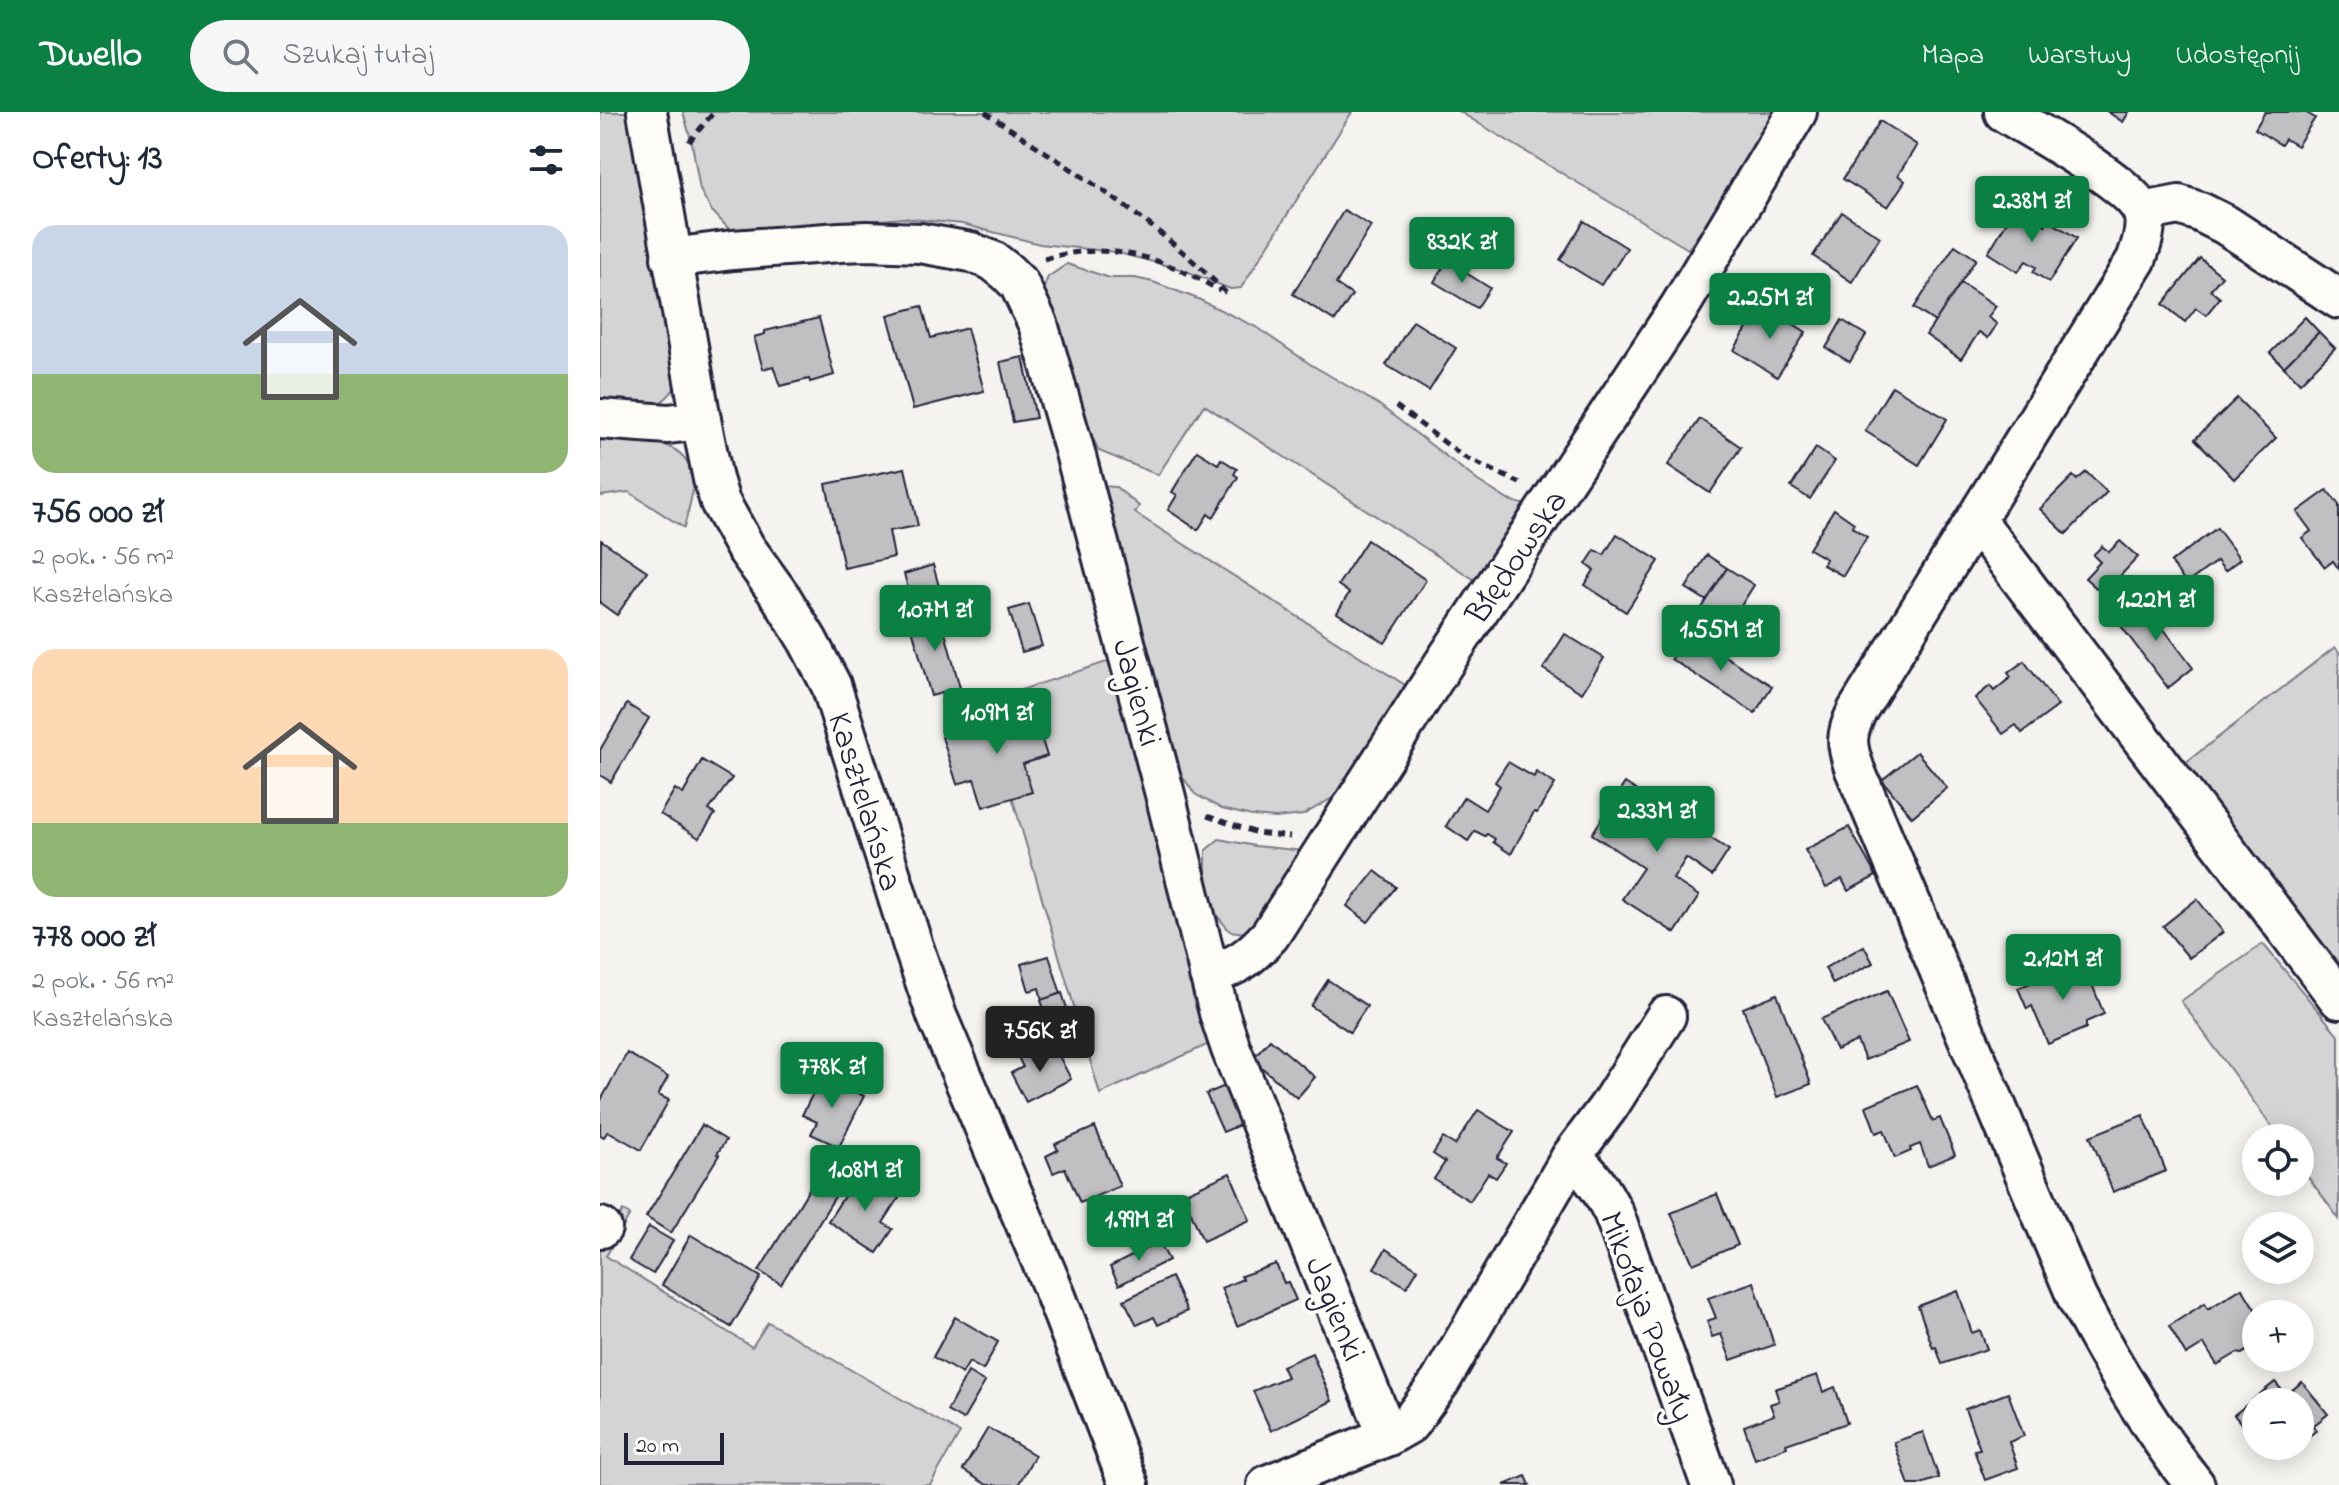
<!DOCTYPE html>
<html lang="pl">
<head>
<meta charset="utf-8">
<style>
	:root { --surface:#fff; --page:#f6f6f7; --text:#1f2937; --muted:#747a83; --accent:#0b8043 }
	body { margin:0; font-family:"Indie Flower",sans-serif; background:var(--page); color:var(--text); height:100vh; display:flex; flex-direction:column; font-size:30px; white-space:nowrap }
	* { box-sizing:border-box; margin:0 }
	p { font-size:26px; color:var(--muted) }
	.icon { flex:none; width:44px; height:44px; fill:none; stroke:currentColor; stroke-width:2; stroke-linecap:round; stroke-linejoin:round }
	.map { position:relative; flex:1; overflow:hidden }
	.panel { display:flex; flex-direction:column; background:var(--surface); width:600px }
	.panel>* { flex:none }
	.controls { position:absolute; left:1642px; top:1012px; display:grid; gap:16px }
	.controls a { display:grid; place-items:center; width:72px; height:72px; border-radius:50%; background:var(--surface); box-shadow:0 4px 20px #0003; font-size:40px }
	.scale { position:absolute; left:24px; bottom:20px; width:100px; box-sizing:border-box; padding-left:8px; border:4px solid #22223b; border-top:0; font-size:22px; line-height:28px; white-space:nowrap; color:#22223b; -webkit-text-stroke:6px #fdfcf7; paint-order:stroke }
	.price { position:absolute; translate:-50% -68px; padding:0 18px; border-radius:8px; background:var(--accent); color:#fff; font-size:26px; line-height:52px; filter:drop-shadow(0 2px 4px #0008) }
	.price::after { content:''; position:absolute; left:50%; top:48px; width:24px; height:18px; margin-left:-12px; background:inherit; clip-path:polygon(0 0,100% 0,50% 100%) }
	.price.active { background:#222; color:#fff }
	ul { padding:0; list-style:none }
	li { display:grid; align-content:center; gap:16px; height:424px; padding:0 32px }
	li span { display:grid; place-items:center; height:248px; border-radius:24px; color:#555 }
	li>.icon { margin-inline-start:auto }
	span .icon { width:144px; height:144px; fill:#fffc; stroke-width:1 }
	li b { font-size:34px }
	h2 { display:flex; justify-content:space-between; align-items:center; height:96px; padding:0 32px; font-size:34px }
	header { display:flex; align-items:center; gap:48px; box-sizing:border-box; height:112px; padding:0 40px; background:var(--accent); color:#fff }
	header strong { font-size:38px }
	nav { display:flex; gap:44px; margin-inline-start:auto; font-size:28px }
	.search { width:560px; height:72px; background:var(--page); display:flex; align-items:center; gap:20px; box-sizing:border-box; padding:0 28px; border-radius:44px; color:var(--muted); font-size:30px }
	main { display:flex; flex:1; min-height:0 }
	.map>svg:first-child { display:block }
	.green { fill:#d5d4d5; stroke:#7c7b88; stroke-width:2 }
	.building { fill:#c0bfc2; stroke:#22223b; stroke-width:2 }
	.lines { fill:none; stroke-linecap:round; stroke-linejoin:round }
	.minor-casing { stroke:#22223b; stroke-width:44 }
	.path { stroke:#22223b; stroke-width:5; stroke-dasharray:8 6; stroke-linecap:butt }
	.minor { stroke:#fdfcf7; stroke-width:38 }
	.labels { text-anchor:middle; stroke-width:7; stroke-linejoin:round; paint-order:stroke }
	.street-label { font-size:34px; fill:#22223b; stroke:#fdfcf7 }
</style>
</head>
<body>
<header>
<strong>Dwello</strong>
<div class="search"><svg class="icon" aria-label="search" viewBox="0 0 24 24"><circle cx="10" cy="10" r="6"/><path d="M15 15l6 6"/></svg>Szukaj tutaj</div>
<nav><a>Mapa</a><a>Warstwy</a><a>Udostępnij</a></nav>
</header>
<main>
<section class="panel">
<h2>Oferty: 13<svg class="icon" aria-label="filters" viewBox="0 0 24 24"><path d="M4 7h16M4 17h16"/><circle cx="9" cy="7" r="2"/><circle cx="15" cy="17" r="2"/></svg></h2>
<ul>
<li><span style="background:linear-gradient(#c9d6e8 60%,#8fb573 0)"><svg class="icon" aria-label="home" viewBox="0 0 24 24"><path d="M3 11l9-7 9 7M6 9v11h12V9"/></svg></span><div><b>756 000 zł</b><p>2 pok. · 56 m²</p><p>Kasztelańska</p></div></li>
<li><span style="background:linear-gradient(#ffd9b3 70%,#8fb573 0)"><svg class="icon" aria-label="home" viewBox="0 0 24 24"><path d="M3 11l9-7 9 7M6 9v11h12V9"/></svg></span><div><b>778 000 zł</b><p>2 pok. · 56 m²</p><p>Kasztelańska</p></div></li>
</ul>
</section>
<div class="map">
<svg width="1739" height="1373" viewBox="0 0 1739 1373">
	<rect width="100%" height="100%" fill="#f4f3ef"/>
	<filter id="ink" filterUnits="userSpaceOnUse"><feTurbulence type="fractalNoise" baseFrequency=".0125" numOctaves="2"/><feDisplacementMap in="SourceGraphic" scale="16" xChannelSelector="R" yChannelSelector="G"/><feConvolveMatrix kernelMatrix="1 2 1 2 8 2 1 2 1" color-interpolation-filters="sRGB"/></filter>
	<g filter="url(#ink)">
		<g class="green">
			<path d="M0,0H29L77,272C57,306 34,295 0,293Z"/>
			<polygon points="83,0 752,0 641,176 630,177 584,158 515,140 440,132 362,112 303,106 216,114 154,124 128,116 111,98 100,78 92,31"/>
			<polygon points="860,0 1187,0 1088,137"/>
			<polygon points="467,152 510,166 535,166 553,170 598,187 656,215 710,252 778,292 878,369 908,388 933,395 881,472 604,293 558,363 499,339 490,321 459,225 442,180 448,165"/>
			<path d="M0,326C33,327 92,323 93,371C93,385 87,402 84,416L29,380L0,384Z"/>
			<polygon points="502,374 516,375 539,394 535,401 816,580 739,682 703,703 676,706 652,704 622,697 595,682 579,660 533,494"/>
			<polygon points="1735,535 1739,540 1739,861 1576,658"/>
			<polygon points="516,547 609,932 500,982 384,590"/>
			<polygon points="619,727 655,734 715,740 665,817 645,821 630,819 610,796 606,767 606,738"/>
			<polygon points="1663,832 1739,924 1739,1107 1700,1054 1700,1026 1680,1026 1581,889"/>
			<polygon points="23,1099 30,1103 6,1144 152,1235 168,1210 360,1321 330,1373 0,1372 0,1137"/>
		</g>
		<g class="building">
			<polygon points="1508,0 1529,0 1523,10"/>
			<polygon points="1665,0 1705,0 1715,6 1697,34 1685,27 1681,33 1655,17"/>
			<polygon points="1280,9 1317,33 1298,63 1305,69 1288,95 1243,67"/>
			<polygon points="1418,91 1433,100 1431,104 1445,113 1448,108 1477,126 1449,170 1433,160 1436,155 1426,149 1418,160 1388,141"/>
			<polygon points="744,98 771,114 736,172 752,183 735,209 693,182"/>
			<polygon points="1242,100 1280,125 1252,170 1213,144"/>
			<polygon points="984,109 1027,136 1014,157 1012,156 1001,173 960,148"/>
			<polygon points="1355,133 1376,147 1335,210 1314,196"/>
			<polygon points="1600,146 1622,164 1610,178 1620,186 1606,203 1596,196 1585,210 1563,192"/>
			<polygon points="847,149 890,176 877,196 834,170"/>
			<polygon points="1361,171 1396,194 1388,205 1397,212 1388,226 1379,220 1361,247 1326,223"/>
			<polygon points="1162,192 1206,220 1177,265 1134,238"/>
			<polygon points="322,194 331,226 367,216 384,279 313,297 288,203"/>
			<polygon points="1705,205 1719,220 1684,255 1670,241"/>
			<polygon points="219,206 234,263 210,270 209,267 180,274 173,254 163,257 154,225 165,222 165,219"/>
			<polygon points="1242,208 1266,223 1250,250 1226,236"/>
			<polygon points="813,209 856,236 829,279 786,253"/>
			<polygon points="1719,220 1735,236 1700,271 1684,255"/>
			<polygon points="423,245 436,306 413,310 400,250"/>
			<polygon points="1292,274 1347,307 1319,353 1265,319"/>
			<polygon points="1637,286 1676,326 1634,367 1595,327"/>
			<polygon points="1100,307 1141,335 1110,381 1068,353"/>
			<polygon points="1216,336 1235,349 1210,387 1191,375"/>
			<polygon points="597,339 618,352 621,347 637,357 634,362 638,365 613,406 608,402 598,418 568,398 577,383 572,380"/>
			<polygon points="305,356 318,414 289,419 294,445 244,456 226,372"/>
			<polygon points="1486,360 1507,380 1466,422 1440,397 1473,364 1477,368"/>
			<polygon points="1727,378 1739,393 1739,457 1733,449 1725,455 1702,426 1711,419 1697,400"/>
			<polygon points="1234,397 1254,411 1252,415 1267,425 1243,464 1223,453 1226,447 1209,437"/>
			<polygon points="1617,416 1640,447 1625,459 1617,449 1586,472 1571,450"/>
			<polygon points="1017,422 1059,449 1026,500 985,473 994,458 986,452 995,438 1004,443"/>
			<polygon points="1,428 47,459 17,503 0,491"/>
			<polygon points="767,428 826,468 785,531 737,501 749,481 738,473"/>
			<polygon points="1520,429 1538,445 1503,482 1485,466 1500,450 1493,443 1502,434 1509,440"/>
			<polygon points="1107,443 1127,456 1107,489 1086,476"/>
			<polygon points="333,453 345,496 316,505 304,462"/>
			<polygon points="1127,456 1154,473 1114,537 1087,520"/>
			<polygon points="1552,485 1564,502 1557,508 1593,556 1568,576 1518,510"/>
			<polygon points="429,492 442,534 422,540 409,498"/>
			<polygon points="339,498 360,576 331,584 309,506"/>
			<polygon points="1087,520 1172,574 1155,601 1071,547"/>
			<polygon points="965,522 1004,546 982,581 943,557"/>
			<polygon points="1424,549 1458,594 1422,621 1416,613 1403,622 1375,586 1390,574 1394,579 1411,565 1408,561"/>
			<polygon points="27,592 49,606 11,670 0,663 0,638"/>
			<polygon points="432,597 447,644 423,652 432,680 383,695 374,667 357,672 342,625"/>
			<polygon points="1317,640 1347,676 1312,705 1282,668"/>
			<polygon points="102,648 132,666 109,698 115,702 99,726 60,702 75,677 83,682"/>
			<polygon points="908,650 934,665 936,660 955,672 937,701 934,700 911,742 893,730 895,727 887,722 885,724 875,719 868,729 846,714 864,685 885,698 900,674 895,670"/>
			<polygon points="1025,671 1129,738 1112,764 1086,746 1073,767 1099,784 1075,821 1022,787 1043,756 992,722"/>
			<polygon points="1249,715 1276,764 1248,779 1242,767 1226,776 1205,738"/>
			<polygon points="775,759 796,775 768,810 747,794"/>
			<polygon points="1597,787 1623,820 1589,846 1563,814"/>
			<polygon points="1264,834 1273,851 1233,872 1225,856"/>
			<polygon points="449,844 461,882 442,888 439,876 429,879 421,852"/>
			<polygon points="1483,850 1504,902 1486,910 1486,916 1448,932 1432,894 1427,897 1418,876"/>
			<polygon points="728,868 767,894 750,920 711,894"/>
			<polygon points="1287,879 1309,930 1265,948 1257,929 1236,938 1221,907"/>
			<polygon points="462,881 470,906 449,913 441,888"/>
			<polygon points="1177,882 1211,972 1177,985 1143,896"/>
			<polygon points="670,927 715,965 697,986 652,947"/>
			<polygon points="437,936 442,945 456,938 471,967 426,990 411,961 423,955 418,945"/>
			<polygon points="27,941 68,965 58,983 69,988 41,1038 8,1019 4,1025 0,1023 0,990"/>
			<polygon points="222,963 264,984 239,1035 211,1022 217,1010 202,1003"/>
			<polygon points="1317,973 1333,1009 1340,1006 1355,1043 1328,1054 1320,1032 1310,1036 1311,1039 1295,1046 1284,1018 1276,1021 1266,994"/>
			<polygon points="625,974 642,1012 623,1020 606,982"/>
			<polygon points="878,998 914,1020 897,1046 906,1051 896,1066 888,1061 870,1089 834,1067 845,1050 833,1042 843,1026 855,1033"/>
			<polygon points="1543,1003 1566,1059 1513,1080 1490,1024"/>
			<polygon points="102,1013 126,1028 117,1042 119,1043 71,1121 46,1105"/>
			<polygon points="495,1015 520,1074 480,1091 465,1056 453,1061 446,1044 458,1038 455,1032"/>
			<polygon points="260,1060 299,1086 283,1111 293,1117 277,1141 228,1109"/>
			<polygon points="630,1061 650,1108 603,1129 583,1082"/>
			<polygon points="217,1064 239,1078 181,1172 159,1159"/>
			<polygon points="1117,1082 1138,1133 1093,1152 1071,1101"/>
			<polygon points="49,1115 73,1129 53,1162 29,1148"/>
			<polygon points="91,1123 161,1165 131,1215 62,1173"/>
			<polygon points="559,1130 569,1148 519,1173 510,1155"/>
			<polygon points="786,1137 818,1157 807,1175 774,1156"/>
			<polygon points="676,1152 684,1171 688,1170 696,1188 637,1214 621,1176 643,1167 641,1164"/>
			<polygon points="571,1165 587,1199 558,1213 554,1205 537,1213 524,1188"/>
			<polygon points="1154,1170 1174,1233 1131,1248 1121,1222 1112,1225 1107,1209 1116,1206 1108,1186"/>
			<polygon points="1642,1176 1658,1202 1656,1202 1656,1229 1651,1232 1650,1237 1642,1242 1637,1241 1617,1253 1604,1232 1586,1243 1569,1214 1605,1191 1608,1197"/>
			<polygon points="1358,1179 1372,1221 1380,1218 1387,1237 1342,1252 1336,1235 1333,1236 1318,1194"/>
			<polygon points="355,1205 398,1230 383,1258 369,1250 362,1262 333,1245"/>
			<polygon points="712,1241 732,1289 671,1319 653,1279 687,1265 682,1254"/>
			<polygon points="368,1260 385,1270 363,1308 347,1299"/>
			<polygon points="1217,1263 1223,1280 1235,1275 1247,1311 1186,1332 1187,1335 1155,1347 1144,1314 1174,1303 1170,1292 1179,1289 1175,1277"/>
			<polygon points="1675,1270 1686,1283 1702,1270 1728,1302 1713,1314 1717,1318 1700,1331 1700,1290 1656,1290 1655,1328 1634,1303"/>
			<polygon points="1408,1281 1424,1324 1409,1330 1418,1356 1385,1368 1374,1338 1380,1337 1365,1297"/>
			<polygon points="388,1316 435,1343 418,1373 387,1373 363,1358"/>
			<polygon points="1323,1320 1339,1366 1318,1373 1309,1373 1294,1330"/>
			<polygon points="1669,1334 1688,1334 1677,1343"/>
			<polygon points="926,1364 930,1373 904,1373"/>
		</g>
		<g class="lines">
			<g class="minor-casing">
				<g id="minor">
					<polyline points="47,0 101,308 113,367 120,390 145,435 181,485 208,529 231,573 314,837 337,904 452,1174 529,1373"/>
					<path d="M1404,0C1434,19 1529,70 1542,99C1549,114 1541,134 1536,148L1257,599C1245,623 1246,633 1255,658L1477,1186C1511,1251 1549,1315 1595,1373"/>
					<polyline points="1543,100 1579,93 1600,100 1626,113 1739,187"/>
					<polyline points="71,146 133,138 240,130 267,129 320,131 371,140 393,149 407,160 419,172 438,212 474,337 566,686 619,901 631,937 788,1324"/>
					<polyline points="0,307 68,312 101,308"/>
					<polyline points="1376,408 1739,887"/>
					<path d="M609,863C639,853 649,846 670,823L844,551L1079,196L1197,0"/>
					<path d="M971,1045C991,1061 1002,1078 1014,1102L1111,1373"/>
					<polyline points="0,1115 2,1116"/>
					<polyline points="667,1373 788,1324 809,1312 840,1270 971,1045 1009,994 1066,904"/>
				</g>
			</g>
			<g class="path">
				<path d="M385,0C470,57 558,109 628,183"/>
				<polyline points="89,30 114,0"/>
				<path d="M444,147C508,128 564,145 620,179"/>
				<polyline points="796,294 864,345 920,371"/>
				<polyline points="607,704 657,721 690,725"/>
			</g>
			<use href="#minor" class="minor"/>
		</g>
	</g>
	<g class="labels">
		<g class="street-label">
			<text transform="translate(915 444) rotate(-56)" y="12">Błędowska</text>
			<text transform="translate(539 580) rotate(75)" y="12">Jagienki</text>
			<text transform="translate(267 689) rotate(73)" y="12">Kasztelańska</text>
			<text transform="translate(737 1196) rotate(68)" y="12">Jagienki</text>
			<text transform="translate(1049 1204) rotate(70)" y="12">Mikołaja Powały</text>
		</g>
	</g>
</svg>
<div class="controls">
<a><svg class="icon" aria-label="locate" viewBox="0 0 24 24"><circle cx="12" cy="12" r="6"/><path d="M12 2v4M12 18v4M2 12h4M18 12h4"/></svg></a>
<a><svg class="icon" aria-label="layers" viewBox="0 0 24 24"><path d="M12 4l9 5-9 5-9-5zM3 14l9 5 9-5"/></svg></a>
<a>+</a>
<a>−</a>
</div>
<div class="scale">20 m</div>
<b class="price" style="left:1432px;top:132px">2.38M zł</b>
<b class="price" style="left:862px;top:173px">832K zł</b>
<b class="price" style="left:1170px;top:229px">2.25M zł</b>
<b class="price" style="left:1556px;top:531px">1.22M zł</b>
<b class="price" style="left:335px;top:541px">1.07M zł</b>
<b class="price" style="left:1121px;top:561px">1.55M zł</b>
<b class="price" style="left:397px;top:644px">1.09M zł</b>
<b class="price" style="left:1057px;top:742px">2.33M zł</b>
<b class="price" style="left:1463px;top:890px">2.12M zł</b>
<b class="price active" style="left:440px;top:962px">756K zł</b>
<b class="price" style="left:232px;top:998px">778K zł</b>
<b class="price" style="left:265px;top:1101px">1.08M zł</b>
<b class="price" style="left:539px;top:1151px">1.99M zł</b>
</div>
</main>
</body>
</html>
